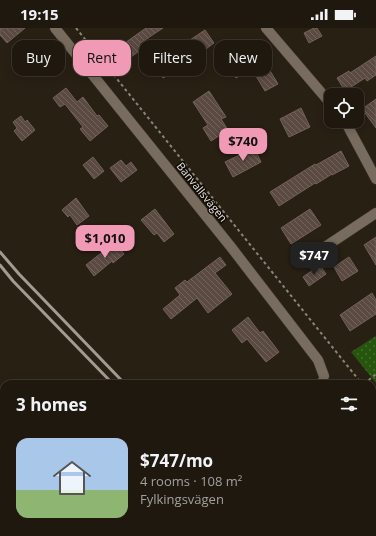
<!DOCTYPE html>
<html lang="en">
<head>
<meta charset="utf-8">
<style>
	:root { --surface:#1f180f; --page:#2c251d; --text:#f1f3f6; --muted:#a1a09e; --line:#3c372f; --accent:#f09ab5 }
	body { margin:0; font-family:"Open Sans",sans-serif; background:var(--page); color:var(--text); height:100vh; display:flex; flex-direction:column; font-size:15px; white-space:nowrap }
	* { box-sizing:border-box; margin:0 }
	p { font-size:13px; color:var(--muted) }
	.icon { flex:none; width:22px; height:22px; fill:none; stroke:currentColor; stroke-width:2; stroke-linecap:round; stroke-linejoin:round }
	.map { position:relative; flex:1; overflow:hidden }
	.side { position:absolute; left:0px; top:352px; width:376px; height:156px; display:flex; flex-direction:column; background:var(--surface); border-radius:12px 12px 0 0; box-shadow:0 2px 10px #0003,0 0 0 1px var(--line) }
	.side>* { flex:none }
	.top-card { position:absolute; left:12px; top:12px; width:352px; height:36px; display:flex; gap:8px }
	.tools { position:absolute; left:324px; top:60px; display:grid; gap:8px }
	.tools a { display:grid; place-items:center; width:40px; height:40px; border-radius:8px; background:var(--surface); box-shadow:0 2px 10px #0003,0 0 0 1px var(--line); font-size:20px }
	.price { position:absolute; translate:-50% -34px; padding:0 9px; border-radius:8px; background:var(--accent); color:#111; font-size:13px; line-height:26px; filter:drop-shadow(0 1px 2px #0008) }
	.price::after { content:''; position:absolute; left:50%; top:24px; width:12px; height:9px; margin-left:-6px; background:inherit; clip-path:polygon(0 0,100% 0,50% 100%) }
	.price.selected { background:#222; color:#fff }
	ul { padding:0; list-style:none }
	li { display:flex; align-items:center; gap:12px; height:100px; padding:0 16px }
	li+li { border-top:1px solid var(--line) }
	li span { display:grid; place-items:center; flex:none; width:112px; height:80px; border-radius:12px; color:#555 }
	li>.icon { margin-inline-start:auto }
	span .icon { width:48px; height:48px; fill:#fffc; stroke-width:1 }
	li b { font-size:17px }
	h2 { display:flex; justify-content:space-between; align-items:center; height:48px; padding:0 16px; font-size:17px }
	.pill { padding:0 14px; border-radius:12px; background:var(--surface); box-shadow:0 2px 10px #0003,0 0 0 1px var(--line); font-size:14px; line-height:36px }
	.pill.selected { background:var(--accent); color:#111 }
	.status { display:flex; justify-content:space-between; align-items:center; height:28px; padding:0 20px; background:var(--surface); direction:ltr }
	.status svg { height:11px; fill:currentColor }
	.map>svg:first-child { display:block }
	.grass { fill:url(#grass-dots) }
	.building { fill:url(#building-back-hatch); stroke:#726159 }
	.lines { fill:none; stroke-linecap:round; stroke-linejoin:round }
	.service-casing { stroke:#413932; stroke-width:7 }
	.minor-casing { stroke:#413932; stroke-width:11 }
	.path { stroke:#8b847a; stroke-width:2; stroke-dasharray:3 3; stroke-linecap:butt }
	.service { stroke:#786c5e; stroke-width:6 }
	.minor { stroke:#786c5e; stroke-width:10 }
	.rail { stroke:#a29b92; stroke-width:3 }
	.labels { text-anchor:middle; stroke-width:3; stroke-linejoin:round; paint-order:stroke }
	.street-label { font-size:11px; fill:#e9e3db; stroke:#0e0a06 }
</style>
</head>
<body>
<div class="status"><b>19:15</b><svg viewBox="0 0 49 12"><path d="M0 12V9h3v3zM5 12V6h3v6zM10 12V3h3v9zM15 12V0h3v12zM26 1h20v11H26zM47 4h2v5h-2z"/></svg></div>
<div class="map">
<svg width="376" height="508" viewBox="0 0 376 508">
	<defs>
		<pattern id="grass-dots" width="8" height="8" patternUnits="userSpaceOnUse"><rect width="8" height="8" fill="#26560e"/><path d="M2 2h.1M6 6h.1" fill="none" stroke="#466e30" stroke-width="1.8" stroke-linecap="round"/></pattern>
		<pattern id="building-back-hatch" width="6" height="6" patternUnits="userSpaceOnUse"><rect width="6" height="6" fill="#5a4a42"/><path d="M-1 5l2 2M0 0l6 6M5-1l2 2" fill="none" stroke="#72645d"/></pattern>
	</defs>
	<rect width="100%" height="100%" fill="#292014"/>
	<g class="grass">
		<polygon points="376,308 376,355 351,324"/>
		<polygon points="372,381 376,386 376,508 330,508 326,504 372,504"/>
	</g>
	<g class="building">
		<polygon points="0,0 25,0 7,15 0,7"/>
		<polygon points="146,0 163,0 139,16 142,21 131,29 122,17"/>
		<polygon points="314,0 317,0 322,8 309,15 304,5"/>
		<polygon points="205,2 214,15 199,26 190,12"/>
		<polygon points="172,24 182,39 163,50 154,36"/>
		<polygon points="376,28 376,47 367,53 365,50 345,63 337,50 349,43 350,45"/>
		<polygon points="244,32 250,42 236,50 231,41"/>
		<polygon points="269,41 278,56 265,63 256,48"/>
		<polygon points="66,60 77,74 83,69 97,88 99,87 108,98 90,113 80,101 83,99 65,76 60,79 53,70"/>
		<polygon points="209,63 226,89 221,91 228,102 211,113 203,100 208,97 193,74"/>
		<polygon points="376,71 376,100 362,81"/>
		<polygon points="301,80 310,99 289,109 280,91"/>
		<polygon points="21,88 25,94 27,92 35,102 22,113 14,103 17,100 13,94"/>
		<polygon points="254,120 261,134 233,149 225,134"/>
		<polygon points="341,123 349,138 332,147 332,146 316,156 315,155 279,178 270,164 315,136 316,137"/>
		<polygon points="93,129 104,143 94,151 83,137"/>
		<polygon points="121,132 126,138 131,134 137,142 121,154 110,140"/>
		<polygon points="76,170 89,188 77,197 70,187 68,189 62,182"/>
		<polygon points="155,181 174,206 164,214 157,205 154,207 141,192"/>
		<polygon points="310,181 321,197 291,216 281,200"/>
		<polygon points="376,209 376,237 364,217"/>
		<polygon points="115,214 124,226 113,235 112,233 94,248 86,237"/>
		<polygon points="220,229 226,237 215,245 232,266 208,285 197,270 171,291 163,281 180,267 175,260 185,252 187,254"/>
		<polygon points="349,229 358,243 342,253 334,239"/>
		<polygon points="320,237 326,246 309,258 303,249"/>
		<polygon points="372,265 376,272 376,286 350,303 340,287"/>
		<polygon points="248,289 260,305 263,303 279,324 266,334 247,311 242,315 232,302"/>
	</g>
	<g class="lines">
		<g class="service-casing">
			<polyline id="service" points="318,356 324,348"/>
		</g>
		<g class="minor-casing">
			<g id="minor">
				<polyline points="55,0 231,219 318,332 324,348"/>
				<polyline points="266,0 331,76"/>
				<polyline points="345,93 376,151"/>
				<polyline points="310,229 376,185"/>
			</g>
		</g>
		<g class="path">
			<polyline points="76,0 362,356"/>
			<polyline points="364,356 376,346"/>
			<polyline points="372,368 376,372"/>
		</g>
		<use href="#service" class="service"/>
		<use href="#minor" class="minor"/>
		<g class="rail">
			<polyline points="0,224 19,246 125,356"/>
			<polyline points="0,237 13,253 113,356"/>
			<polyline points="261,504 266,508"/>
			<polyline points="274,504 279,508"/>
		</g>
	</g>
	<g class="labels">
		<g class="street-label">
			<text transform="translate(202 164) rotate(51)" y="4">Banvallsvägen</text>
		</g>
	</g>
</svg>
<div class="tools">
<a><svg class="icon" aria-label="locate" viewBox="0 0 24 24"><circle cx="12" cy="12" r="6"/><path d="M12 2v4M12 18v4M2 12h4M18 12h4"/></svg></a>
</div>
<b class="price" style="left:243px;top:134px">$740</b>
<b class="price" style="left:105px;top:231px">$1,010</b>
<b class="price selected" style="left:314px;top:248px">$747</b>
<div class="top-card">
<a class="pill">Buy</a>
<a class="pill selected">Rent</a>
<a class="pill">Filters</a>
<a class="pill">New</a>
</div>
<section class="side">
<h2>3 homes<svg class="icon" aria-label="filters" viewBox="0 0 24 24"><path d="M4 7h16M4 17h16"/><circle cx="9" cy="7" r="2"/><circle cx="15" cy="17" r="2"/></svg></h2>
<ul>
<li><span style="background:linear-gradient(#a9c7e8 65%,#8fb573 0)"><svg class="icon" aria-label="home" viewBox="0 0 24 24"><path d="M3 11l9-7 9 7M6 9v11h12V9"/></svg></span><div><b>$747/mo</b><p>4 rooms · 108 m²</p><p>Fylkingsvägen</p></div></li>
</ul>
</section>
</div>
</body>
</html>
